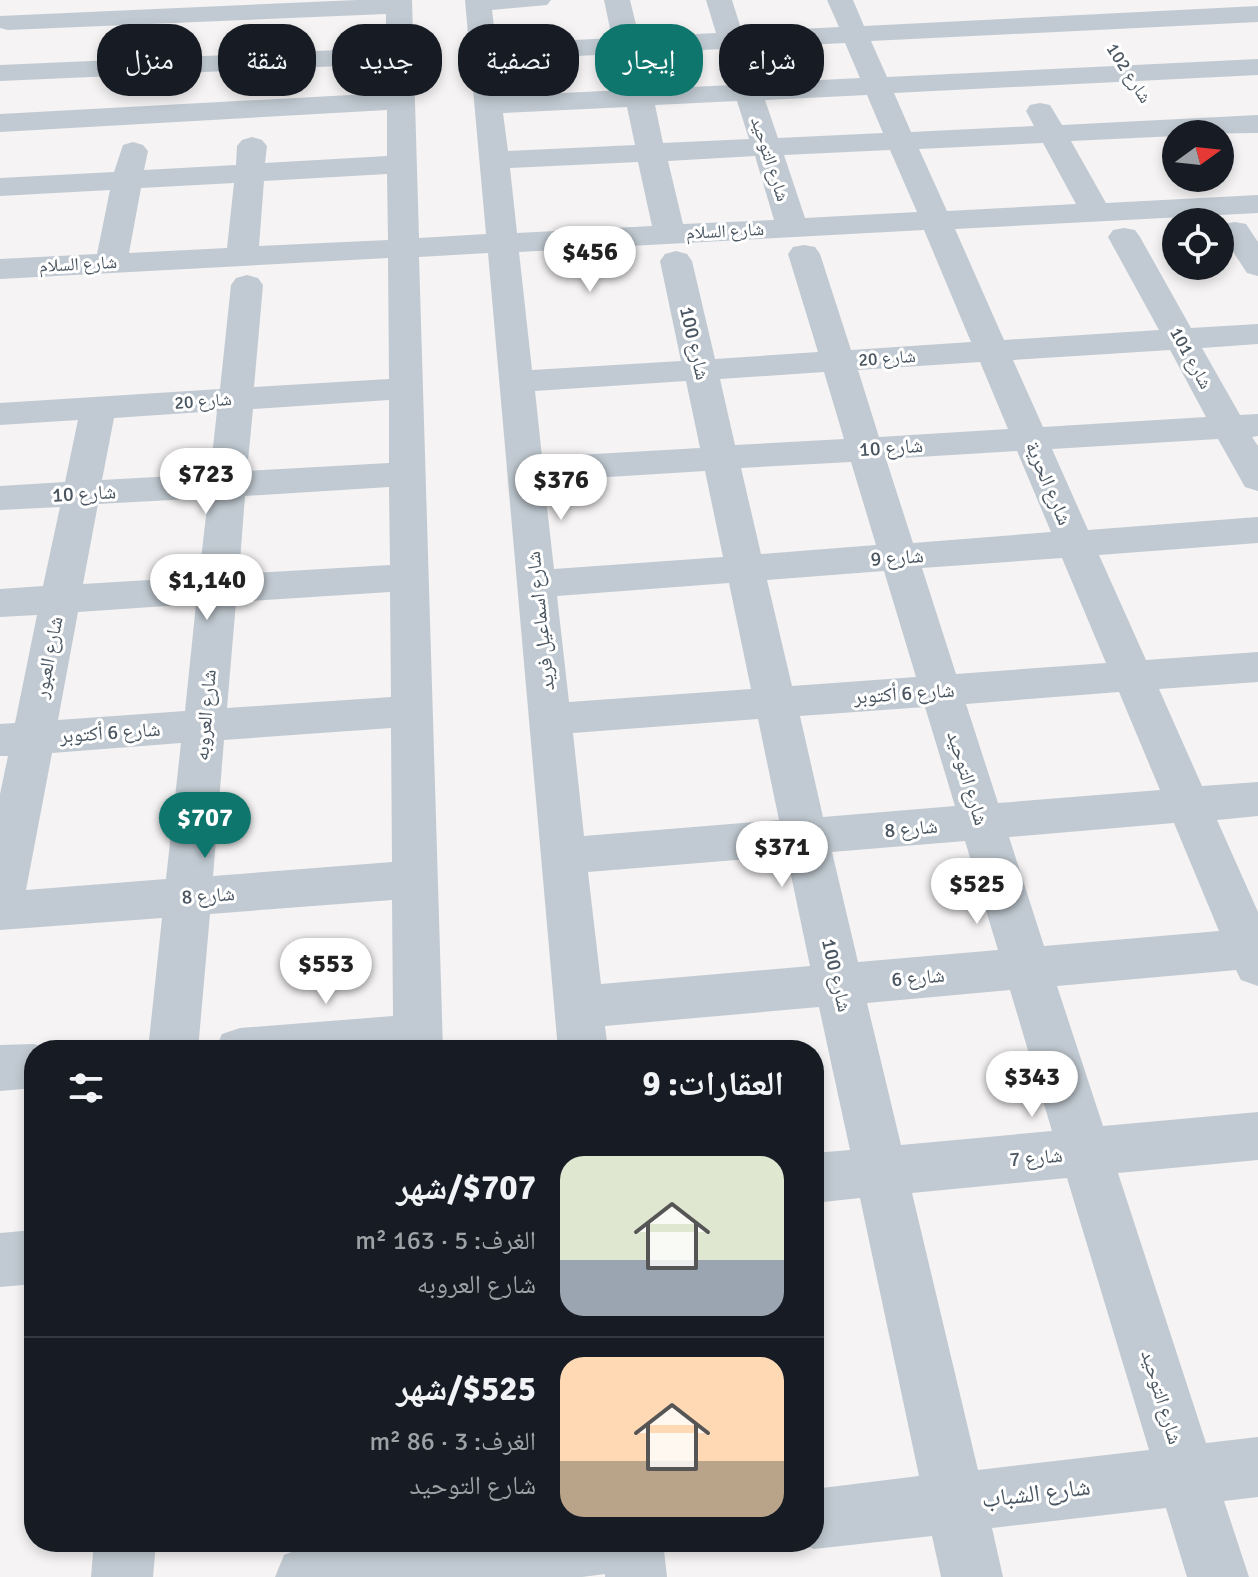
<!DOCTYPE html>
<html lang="ar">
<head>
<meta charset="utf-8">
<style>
	:root { --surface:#171b24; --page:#20242c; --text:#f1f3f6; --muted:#9ea1a6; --line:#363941; --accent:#0f766e }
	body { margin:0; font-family:Signika,"Noto Naskh Arabic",sans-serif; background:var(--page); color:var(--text); direction:rtl; height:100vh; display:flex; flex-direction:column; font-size:30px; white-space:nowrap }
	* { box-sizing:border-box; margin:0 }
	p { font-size:26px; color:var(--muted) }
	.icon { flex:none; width:44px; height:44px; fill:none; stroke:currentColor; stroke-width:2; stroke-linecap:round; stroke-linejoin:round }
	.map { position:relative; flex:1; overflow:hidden; direction:ltr }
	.panel { position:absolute; left:24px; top:1040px; width:800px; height:512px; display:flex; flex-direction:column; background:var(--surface); border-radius:32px; box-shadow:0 4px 12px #0003; direction:rtl }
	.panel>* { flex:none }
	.banner { position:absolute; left:24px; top:24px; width:800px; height:72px; direction:rtl; display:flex; gap:16px }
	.needle { width:52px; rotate:75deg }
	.tools { position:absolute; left:1162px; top:120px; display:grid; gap:16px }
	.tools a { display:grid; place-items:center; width:72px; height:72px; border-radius:50%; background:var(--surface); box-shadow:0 4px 12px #0003; font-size:40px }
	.price { position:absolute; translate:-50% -68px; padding:0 18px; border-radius:28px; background:#fff; color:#222; font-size:26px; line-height:52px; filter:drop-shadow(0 2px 4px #0008) }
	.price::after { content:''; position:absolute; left:50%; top:48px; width:24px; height:18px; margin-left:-12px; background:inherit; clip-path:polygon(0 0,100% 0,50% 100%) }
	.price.selected { background:var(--accent); color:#fff }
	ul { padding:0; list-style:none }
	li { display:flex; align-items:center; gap:24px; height:200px; padding:0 40px }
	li+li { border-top:2px solid var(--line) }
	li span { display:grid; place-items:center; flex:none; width:224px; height:160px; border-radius:24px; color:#555 }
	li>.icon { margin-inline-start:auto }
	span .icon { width:96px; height:96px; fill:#fffc; stroke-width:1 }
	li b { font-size:34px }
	h2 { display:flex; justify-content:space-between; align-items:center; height:96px; padding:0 40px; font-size:34px }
	.tag { padding:0 28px; border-radius:32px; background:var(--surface); box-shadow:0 4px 12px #0003; font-size:28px; line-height:72px }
	.tag.selected { background:var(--accent); color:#fff }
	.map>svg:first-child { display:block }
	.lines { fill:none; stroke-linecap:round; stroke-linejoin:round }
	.minor { fill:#c1cad2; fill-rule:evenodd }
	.labels { text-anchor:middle; stroke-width:6; stroke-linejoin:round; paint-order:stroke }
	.far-street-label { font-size:18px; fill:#4a5661; stroke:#fff }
	.street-label { font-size:20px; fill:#4a5661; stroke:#fff }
	.near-street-label { font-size:24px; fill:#4a5661; stroke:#fff }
</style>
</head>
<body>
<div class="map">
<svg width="1258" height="1577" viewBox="0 0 1258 1577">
	<rect width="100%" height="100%" fill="#f5f3f3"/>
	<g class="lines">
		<g class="minor">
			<path d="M357,0H412L419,238L486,234L465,0H551L547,5L492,10L496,44L612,38L604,0H630L639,37L716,33L706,0H732L742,32L839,27L827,0H853L864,26L1258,6V22L871,41L887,77L1258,59V75L894,93L911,132L1034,126L1026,111L1030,105L1040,103L1050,105L1062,125L1258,115V133L1176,134V136L1071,141L1106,203L1258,195V213L955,229L1004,340L1159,330L1108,237L1113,230L1124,228L1135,230L1140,237L1191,328L1258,324V344L1202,348L1240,415L1258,414V436L1252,437L1258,446V491L1245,487L1218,439L1052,449L1088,530L1258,517V543L1099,555L1146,660L1258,652V682L1159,689L1202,786L1258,782V816L1217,820L1258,912V986L1241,980L1236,970L1057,986L1103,1126L1258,1112V1160L1118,1173L1206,1443L1258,1437V1497L1224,1501L1249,1577H1187L1166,1508L992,1528L1003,1577H941L932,1536L814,1549L796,1542H814V1489L919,1476L860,1198L814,1203V1153L850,1150L819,1007L605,1026L608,1050H558L488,253L419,257L443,1050H215L222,1034L240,1028L393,1016L392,900L210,914L198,1050H148L162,918L0,930V794L8,756H0V724L15,723L37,615L0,617V589L43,586L60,507L0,510V486L65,482L78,420L0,425V403L220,389L231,285L236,278L247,275L258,278L263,285L254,387L389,379L388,258L0,279V259L97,254L110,190L0,196V178L114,172L123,145L133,142L143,145L148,151L144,170L236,165L237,146L242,140L252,137L262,140L267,146L265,163L387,156V110L0,132V114L387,93V64L0,81V65L386,48V14L8,30L0,28V16ZM845,43L860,78L760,83L748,48ZM721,49L732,85L651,89L642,53ZM616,54L623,90L502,96L498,60ZM867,95L883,133L778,138L765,100ZM737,101L749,139L663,143L655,105ZM627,107L635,145L508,151L503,113ZM1043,143L1076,204L947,211L919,149ZM890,150L917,212L805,218L784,155ZM755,156L774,220L683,224L668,161ZM638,162L652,226L517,233L510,168ZM387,174L388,240L259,246L264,181ZM234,183L227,248L129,253L141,188ZM924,230L971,342L851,350L820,254L815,247L804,245L793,247L788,254L818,352L715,359L692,261L687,254L676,251L665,254L660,261L681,361L532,370L519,252ZM1170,350L1206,417L1043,427L1013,360ZM980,362L1008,429L879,437L858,370ZM824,372L844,439L735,445L720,379ZM686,381L700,448L542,457L535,391ZM389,400V463L247,471L253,409ZM217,411L210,474L102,480L114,418ZM1017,451L1051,532L913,543L886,459ZM851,462L876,545L761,554L741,468ZM705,471L723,557L554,569L544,481ZM389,487L390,565L239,574L245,496ZM208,498L199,577L83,584L98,504ZM1062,558L1106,663L956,674L922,568ZM884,571L916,677L792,686L767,580ZM729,583L751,689L569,702L557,596ZM390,592L391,697L227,708L236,602ZM196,604L185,711L58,720L78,612ZM1119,692L1160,790L998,803L966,704ZM925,707L955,806L823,817L800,716ZM758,719L779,820L584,836L573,733ZM391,728L392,862L213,876L224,740ZM181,743L166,879L26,890L52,753ZM1174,823L1219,931L1044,946L1009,837ZM965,841L998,950L858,962L832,852ZM787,856L810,966L601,984L588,872ZM1010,990L1052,1131L901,1145L867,1003ZM1067,1178L1149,1450L978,1470L912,1193Z"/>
			<polygon points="1235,222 1246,224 1258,242 1258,276 1247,273 1220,232 1224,224"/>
			<polygon points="34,1044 52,1050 34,1050 34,1088 0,1091 0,1045"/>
			<polygon points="34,1230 34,1284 0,1287 0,1233"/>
			<polygon points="94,1542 156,1542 153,1577 91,1577"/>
			<polygon points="341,1542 663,1542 667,1577 605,1577 605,1574 582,1577 275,1577 284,1555 306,1546"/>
		</g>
	</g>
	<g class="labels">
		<g class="far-street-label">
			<text transform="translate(1129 73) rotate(57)" y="6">شارع 102</text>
			<text transform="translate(770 159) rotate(72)" y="6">شارع التوحيد</text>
			<text transform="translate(725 231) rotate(-3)" y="6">شارع السلام</text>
			<text transform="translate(78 264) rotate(-3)" y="6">شارع السلام</text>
			<text transform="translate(887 358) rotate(-4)" y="6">شارع 20</text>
			<text transform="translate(1191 358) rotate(61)" y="6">شارع 101</text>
			<text transform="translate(203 401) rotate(-4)" y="6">شارع 20</text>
		</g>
		<g class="street-label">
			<text transform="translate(695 343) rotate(77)" y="7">شارع 100</text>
			<text transform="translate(891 447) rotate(-4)" y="7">شارع 10</text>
			<text transform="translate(1049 483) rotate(67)" y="7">شارع الحرية</text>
			<text transform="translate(84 493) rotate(-3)" y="7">شارع 10</text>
			<text transform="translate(897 557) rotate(-4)" y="7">شارع 9</text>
			<text transform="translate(540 621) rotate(-96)" y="7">شارع اسماعيل فريد</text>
			<text transform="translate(48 657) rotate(-79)" y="7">شارع العبور</text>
			<text transform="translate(904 693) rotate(-4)" y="7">شارع 6 أكتوبر</text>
			<text transform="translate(205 715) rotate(-85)" y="7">شارع العروبه</text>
			<text transform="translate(110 732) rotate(-4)" y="7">شارع 6 أكتوبر</text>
			<text transform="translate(968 778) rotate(73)" y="7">شارع التوحيد</text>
			<text transform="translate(911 828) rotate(-5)" y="7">شارع 8</text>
			<text transform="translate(208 895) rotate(-4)" y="7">شارع 8</text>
			<text transform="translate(837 975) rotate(77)" y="7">شارع 100</text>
			<text transform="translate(918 977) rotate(-5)" y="7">شارع 6</text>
			<text transform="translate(1036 1157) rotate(-5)" y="7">شارع 7</text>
			<text transform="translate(1162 1397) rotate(73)" y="7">شارع التوحيد</text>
		</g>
		<g class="near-street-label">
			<text transform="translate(1036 1493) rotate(-7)" y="8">شارع الشباب</text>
		</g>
	</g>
</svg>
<div class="tools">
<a><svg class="needle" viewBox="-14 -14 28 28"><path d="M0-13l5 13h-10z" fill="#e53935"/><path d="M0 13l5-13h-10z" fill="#9ea1a6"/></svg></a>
<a><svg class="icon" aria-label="locate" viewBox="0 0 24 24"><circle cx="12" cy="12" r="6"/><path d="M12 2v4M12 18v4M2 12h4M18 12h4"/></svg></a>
</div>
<b class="price" style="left:590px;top:294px">$456</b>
<b class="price" style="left:206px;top:516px">$723</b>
<b class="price" style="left:561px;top:522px">$376</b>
<b class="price" style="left:207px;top:622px">$1,140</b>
<b class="price selected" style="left:205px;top:860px">$707</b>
<b class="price" style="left:782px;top:889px">$371</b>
<b class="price" style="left:977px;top:926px">$525</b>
<b class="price" style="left:326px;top:1006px">$553</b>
<b class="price" style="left:1032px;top:1119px">$343</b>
<div class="banner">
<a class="tag">شراء</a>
<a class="tag selected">إيجار</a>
<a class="tag">تصفية</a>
<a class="tag">جديد</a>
<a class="tag">شقة</a>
<a class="tag">منزل</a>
</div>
<section class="panel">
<h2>العقارات: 9<svg class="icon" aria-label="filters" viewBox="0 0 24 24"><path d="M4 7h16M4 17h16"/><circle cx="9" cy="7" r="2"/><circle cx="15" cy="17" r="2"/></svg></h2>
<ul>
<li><span style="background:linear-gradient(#dfe7d0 65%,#9aa5b1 0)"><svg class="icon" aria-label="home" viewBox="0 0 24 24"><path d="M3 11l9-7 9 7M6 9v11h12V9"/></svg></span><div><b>$707/شهر</b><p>الغرف: 5 · 163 m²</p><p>شارع العروبه</p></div></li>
<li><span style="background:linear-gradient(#ffd9b3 65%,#b9a48a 0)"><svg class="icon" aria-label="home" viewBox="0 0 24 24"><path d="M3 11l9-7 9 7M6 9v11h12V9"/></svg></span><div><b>$525/شهر</b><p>الغرف: 3 · 86 m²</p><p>شارع التوحيد</p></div></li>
</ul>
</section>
</div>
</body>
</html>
